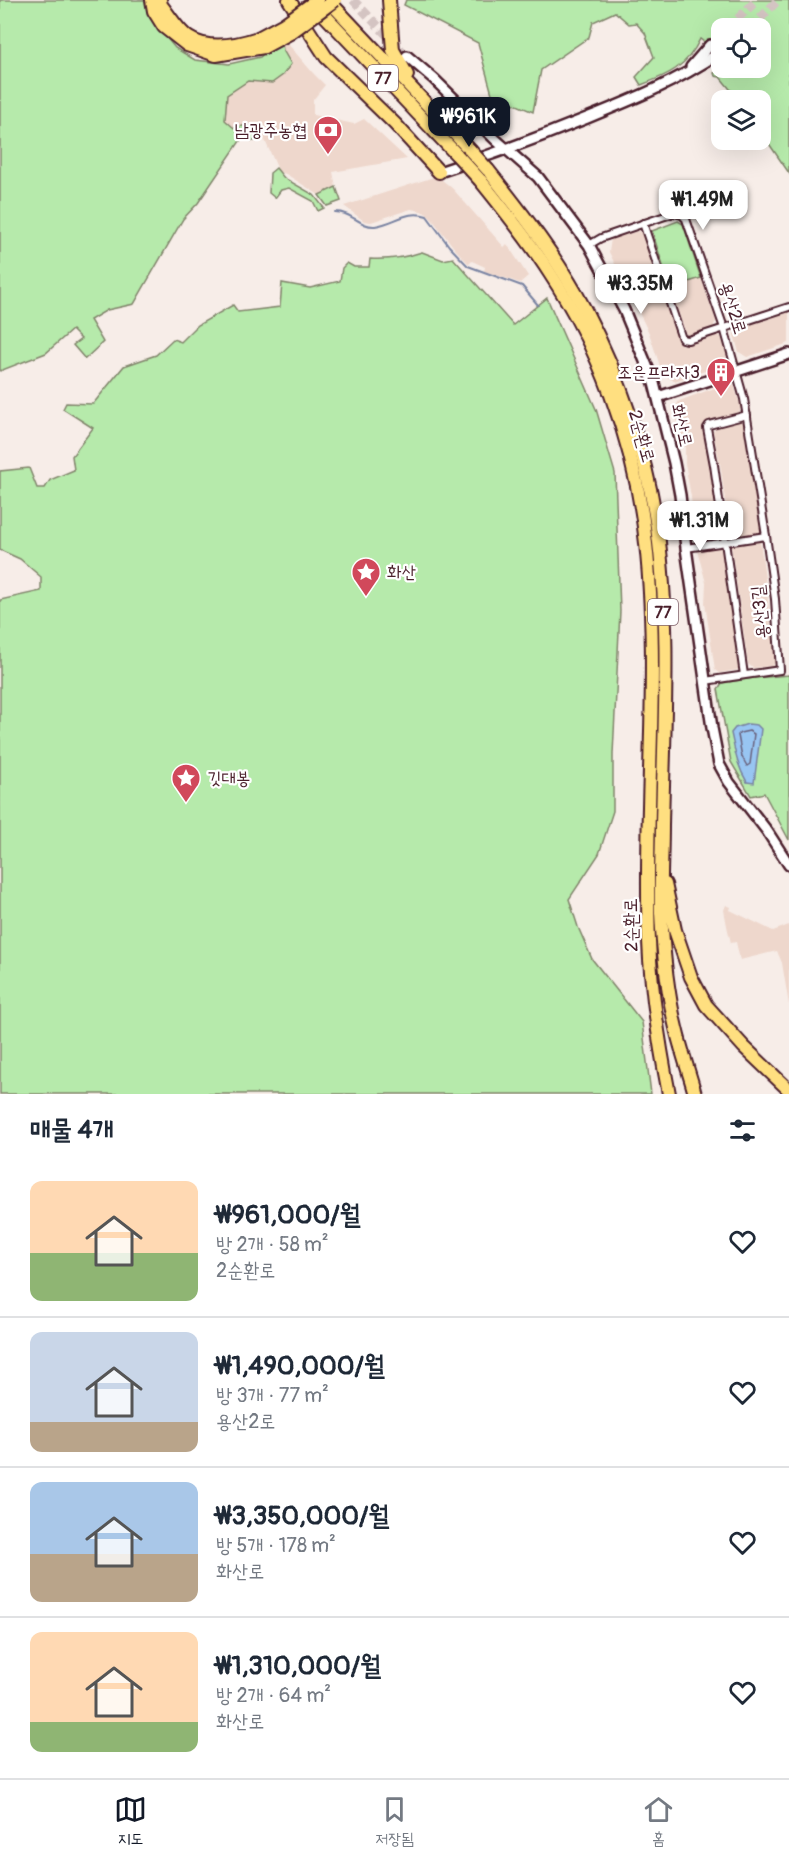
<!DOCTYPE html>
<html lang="ko">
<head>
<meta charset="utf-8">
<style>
	:root { --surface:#fff; --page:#f2f2f3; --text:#1f2937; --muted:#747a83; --line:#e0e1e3; --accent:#111827 }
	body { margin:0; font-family:Pangolin,"Poor Story",sans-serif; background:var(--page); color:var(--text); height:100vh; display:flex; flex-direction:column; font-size:22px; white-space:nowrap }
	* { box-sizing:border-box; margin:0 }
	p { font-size:20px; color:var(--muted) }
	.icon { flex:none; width:33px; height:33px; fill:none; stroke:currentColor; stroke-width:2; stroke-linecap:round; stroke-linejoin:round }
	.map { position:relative; height:1094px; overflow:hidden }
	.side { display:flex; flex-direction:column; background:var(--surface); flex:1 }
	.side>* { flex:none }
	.controls { position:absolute; left:711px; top:18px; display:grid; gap:12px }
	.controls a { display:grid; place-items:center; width:60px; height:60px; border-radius:12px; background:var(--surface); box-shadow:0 6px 24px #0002; font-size:30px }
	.price { position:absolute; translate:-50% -51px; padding:0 14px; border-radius:12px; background:#fff; color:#222; font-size:20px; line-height:39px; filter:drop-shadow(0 2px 3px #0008) }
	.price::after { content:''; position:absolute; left:50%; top:36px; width:18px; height:14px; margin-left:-9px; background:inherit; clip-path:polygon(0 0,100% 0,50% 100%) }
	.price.on { background:var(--accent); color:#fff }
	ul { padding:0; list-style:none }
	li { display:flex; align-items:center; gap:18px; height:150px; padding:0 30px }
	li+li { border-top:2px solid var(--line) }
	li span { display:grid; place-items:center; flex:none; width:168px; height:120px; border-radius:12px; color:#555 }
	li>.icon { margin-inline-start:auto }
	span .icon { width:72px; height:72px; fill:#fffc; stroke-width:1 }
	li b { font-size:26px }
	h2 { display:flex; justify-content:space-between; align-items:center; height:72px; padding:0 30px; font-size:26px }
	.tabs { display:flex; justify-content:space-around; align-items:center; height:84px; border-top:2px solid var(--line); background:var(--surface); font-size:16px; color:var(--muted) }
	.tabs a { display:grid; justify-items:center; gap:3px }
	.tabs .on { color:var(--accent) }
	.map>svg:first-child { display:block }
	.built { fill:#eed7cc }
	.green { fill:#b6eaab; stroke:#80846b; stroke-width:1.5 }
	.water { fill:#98c5f2; stroke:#7983a2; stroke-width:1.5 }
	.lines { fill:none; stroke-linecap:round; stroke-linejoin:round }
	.shore { stroke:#69617b; stroke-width:1.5 }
	.stream { stroke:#7983a2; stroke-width:2 }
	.secondary-tunnel { stroke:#d4c4c2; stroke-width:9; stroke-dasharray:9 4.5; stroke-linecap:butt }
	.street-casing { stroke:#4a1f2b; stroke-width:10 }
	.secondary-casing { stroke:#4a1f2b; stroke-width:14 }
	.highway-casing { stroke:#4a1f2b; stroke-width:16 }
	.street { stroke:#fff; stroke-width:6 }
	.secondary { stroke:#fff; stroke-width:9 }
	.highway { stroke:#ffdf80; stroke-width:12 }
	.highway-bridge-casing { stroke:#4a1f2b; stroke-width:16; stroke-linecap:butt }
	.highway-bridge { stroke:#ffdf80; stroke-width:12 }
	.labels { text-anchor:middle; stroke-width:4.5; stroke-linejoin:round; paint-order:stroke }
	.shield { fill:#fff; stroke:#80626b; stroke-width:1.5 }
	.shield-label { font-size:16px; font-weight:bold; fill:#4a1f2b }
	.poi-label { font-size:18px; fill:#4a1f2b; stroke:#fff; text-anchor:end }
	.street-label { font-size:18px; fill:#4a1f2b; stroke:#fff }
</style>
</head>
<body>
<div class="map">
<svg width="789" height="1094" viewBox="0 0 789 1094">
	<rect width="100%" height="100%" fill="#f7ede8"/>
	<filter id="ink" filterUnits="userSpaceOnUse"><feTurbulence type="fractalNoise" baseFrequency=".0167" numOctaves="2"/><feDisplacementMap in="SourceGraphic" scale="12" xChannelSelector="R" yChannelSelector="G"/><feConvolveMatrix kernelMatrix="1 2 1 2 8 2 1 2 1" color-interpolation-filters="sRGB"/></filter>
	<g filter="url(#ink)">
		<g class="built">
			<polygon points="282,37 313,73 325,85 313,100 313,115 354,124 364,119 407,159 333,172 336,187 319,195 286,174 279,172 263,136 258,131 234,128 225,120 227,94 248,81 272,83 283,75 291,63 283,50 281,39"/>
			<polygon points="437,176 452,188 504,247 507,244 528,276 520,283 484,271 485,267 472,261 469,264 455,249 429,215 421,211 411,209 371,222 364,221 344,206"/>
			<polygon points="638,231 644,234 681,345 717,334 721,337 727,355 723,365 675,381 663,375 649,333 609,252 611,239"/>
			<polygon points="701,278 716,321 712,329 690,336 686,334 670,288"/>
			<polygon points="789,312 789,343 747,357 739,352 734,335 736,329"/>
			<polygon points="728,383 734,385 741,408 739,412 706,422 704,426 712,464 721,540 696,543 691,497 685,463 685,447 674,410 679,401"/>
			<polygon points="741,421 744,425 761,533 730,538 721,469 713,431 718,426"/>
			<polygon points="760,540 776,662 772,666 753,668 748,664 731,545"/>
			<polygon points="722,546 741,666 737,670 719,673 715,670 705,603 706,583 697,550"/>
			<polygon points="726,905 731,907 730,910 773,931 789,925 789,1005 782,963 777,951 740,960 736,942 731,943 727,926 724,910"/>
		</g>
		<g class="green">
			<polygon points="0,0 148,0 155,24 175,48 195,60 229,64 260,57 281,39 283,50 291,64 283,75 272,83 248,81 227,95 225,120 234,128 247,125 258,131 254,141 242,138 198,203 183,219 134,304 107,310 90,320 103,342 85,359 73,345 81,339 72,330 46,353 0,371"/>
			<path d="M406,0H789V173L761,132L760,100H739L720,77L715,76L714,73L725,68H760V28H722L721,55L700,39C687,67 668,75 641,85L636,77L654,57L645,33L636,23L629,24L615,12L593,22L589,37L541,70L533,112L492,94L478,43L404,5Z"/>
			<polygon points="276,168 284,178 314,195 324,208 318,211 313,201 289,188 281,190 275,198 269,193 270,173"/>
			<polygon points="336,187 341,201 327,206 319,195"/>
			<polygon points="678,221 683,224 701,278 670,288 652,231"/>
			<path d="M422,252L443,260L453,258L513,325L547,298L596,409L615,473L620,611L613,754V811L599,854L569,899L578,927L592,959L642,1022L651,1094H0V600L41,591V577L20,559L0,550V471L29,468L37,488H45L50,480L74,470L72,456L93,428L63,409L66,403L93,404L124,366L156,355L173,339L181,342L198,325L233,305L238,312L280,307L282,283L310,288L340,281L342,268L347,263L354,267H369L370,259C389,260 404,258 422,252Z"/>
			<polygon points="789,675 789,840 764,793 751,796 731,762 718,689 722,683 754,678"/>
		</g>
		<path class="water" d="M748,724L757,725L761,729L754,783L747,782C737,766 735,751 731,733L735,728Z"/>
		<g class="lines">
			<polygon class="shore" points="749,731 754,734 750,764 747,766 742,757 738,735 740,733"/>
			<path class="stream" d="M335,212C352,212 360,227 375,226C394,224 407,209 427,216L449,246L468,266L522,286L538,305"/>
			<g class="secondary-tunnel">
				<polyline points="353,0 407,56"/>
				<polyline points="728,28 757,0"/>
				<polyline points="751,28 778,0"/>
				<polyline points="710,45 722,34"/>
			</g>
			<g class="street-casing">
				<g id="street">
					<polyline points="643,223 682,339 688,340 789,307"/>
					<polyline points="589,245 601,238 674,213 682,215 686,219 724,328 744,399 766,536 775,599 780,670 705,681"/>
					<polyline points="686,548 766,536"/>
					<polyline points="744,675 714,465 707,428 709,425 747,415"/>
				</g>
			</g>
			<g class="secondary-casing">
				<g id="secondary">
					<polyline points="407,56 434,79 496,140 538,177 589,245 624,310 654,383 674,463 680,495 686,548 712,728 719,764 729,782 767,831 789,865"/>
					<polyline points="691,67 710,45"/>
					<path d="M439,172C489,156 538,138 587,118C634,99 676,82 719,53"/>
					<polyline points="658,397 789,354"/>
				</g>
			</g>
			<g class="highway-casing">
				<g id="highway">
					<polyline points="152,0 154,11 164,27 187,45 216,55 264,47"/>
					<path d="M160,0L161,5C169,15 178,31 189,38C209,51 237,45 258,38"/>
					<polyline points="289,0 326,57 395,124 439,172"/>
					<polyline points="328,0 470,150"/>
					<polyline points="389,0 393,50 407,75"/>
					<polyline points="313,3 457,155"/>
					<path d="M488,170C523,214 559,260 585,310C620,377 646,453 657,527C671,625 664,726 662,825C662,854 660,883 661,912C663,951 667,991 676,1028C681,1050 689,1072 695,1094"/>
					<path d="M480,180C504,210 528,239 549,272C599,347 632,438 644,527C662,664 643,804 649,941C651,993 659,1043 669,1094"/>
					<polyline points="665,884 675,930 691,977 706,1005 744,1047 789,1090"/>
				</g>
			</g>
			<use href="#street" class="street"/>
			<use href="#secondary" class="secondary"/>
			<use href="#highway" class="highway"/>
			<g class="highway-bridge-casing">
				<g id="highway-bridge">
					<polyline points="258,38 284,24 317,0"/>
					<polyline points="264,47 290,33 335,0"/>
					<polyline points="470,150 488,170"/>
					<polyline points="457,155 480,180"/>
				</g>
			</g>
			<use href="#highway-bridge" class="highway-bridge"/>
		</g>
	</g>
	<defs>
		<g id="bank-pin" transform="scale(1.5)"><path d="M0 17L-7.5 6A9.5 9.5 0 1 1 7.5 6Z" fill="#d1495b" stroke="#fff"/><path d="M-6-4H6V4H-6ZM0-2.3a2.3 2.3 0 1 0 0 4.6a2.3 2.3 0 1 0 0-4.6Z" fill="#fff"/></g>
		<g id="building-pin" transform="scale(1.5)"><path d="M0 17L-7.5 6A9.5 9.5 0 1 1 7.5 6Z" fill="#d1495b" stroke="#fff"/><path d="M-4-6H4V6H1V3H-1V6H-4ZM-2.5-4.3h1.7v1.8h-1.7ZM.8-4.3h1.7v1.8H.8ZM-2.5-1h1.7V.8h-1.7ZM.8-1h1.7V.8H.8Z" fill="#fff"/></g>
		<g id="sight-pin" transform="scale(1.5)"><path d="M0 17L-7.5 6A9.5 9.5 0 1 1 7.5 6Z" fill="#d1495b" stroke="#fff"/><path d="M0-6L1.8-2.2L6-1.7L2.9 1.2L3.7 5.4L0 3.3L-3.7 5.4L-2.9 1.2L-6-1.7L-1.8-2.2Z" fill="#fff"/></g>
	</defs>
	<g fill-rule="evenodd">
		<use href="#bank-pin" x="328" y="130"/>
		<use href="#building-pin" x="721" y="372"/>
		<use href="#sight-pin" x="366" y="572"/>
		<use href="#sight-pin" x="186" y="778"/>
	</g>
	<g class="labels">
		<g class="shield">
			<rect x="368" y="65" width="30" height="26" rx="4.5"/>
			<rect x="648" y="599" width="30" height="26" rx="4.5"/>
		</g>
		<g class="shield-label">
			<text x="383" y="84">77</text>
			<text x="663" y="618">77</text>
		</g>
		<g class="poi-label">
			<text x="307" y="136">남광주농협</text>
			<text x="700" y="378">조은프라자3</text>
			<text x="387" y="578" text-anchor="start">화산</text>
			<text x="207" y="784" text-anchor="start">깃대봉</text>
		</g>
		<g class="street-label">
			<text transform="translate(733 308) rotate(72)" y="6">용산2로</text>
			<text transform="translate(682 425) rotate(77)" y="6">화산로</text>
			<text transform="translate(642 436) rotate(74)" y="6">2순환로</text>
			<text transform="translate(760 612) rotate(-96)" y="6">용산3길</text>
			<text transform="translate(631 925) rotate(-91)" y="6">2순환로</text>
		</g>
	</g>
</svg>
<div class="controls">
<a><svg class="icon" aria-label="locate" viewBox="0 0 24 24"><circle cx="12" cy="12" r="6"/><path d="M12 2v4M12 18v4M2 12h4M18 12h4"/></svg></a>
<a><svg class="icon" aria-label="layers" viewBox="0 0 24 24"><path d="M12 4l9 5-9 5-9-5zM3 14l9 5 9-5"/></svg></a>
</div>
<b class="price on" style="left:469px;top:148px">₩961K</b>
<b class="price" style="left:703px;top:231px">₩1.49M</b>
<b class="price" style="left:641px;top:315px">₩3.35M</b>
<b class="price" style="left:700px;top:552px">₩1.31M</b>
</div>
<section class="side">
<h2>매물 4개<svg class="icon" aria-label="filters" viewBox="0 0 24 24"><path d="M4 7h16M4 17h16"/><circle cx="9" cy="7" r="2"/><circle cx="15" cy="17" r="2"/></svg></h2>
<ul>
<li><span style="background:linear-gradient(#ffd9b3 60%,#8fb573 0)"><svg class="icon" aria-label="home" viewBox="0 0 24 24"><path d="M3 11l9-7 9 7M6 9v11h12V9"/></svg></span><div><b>₩961,000/월</b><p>방 2개 · 58 m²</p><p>2순환로</p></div><svg class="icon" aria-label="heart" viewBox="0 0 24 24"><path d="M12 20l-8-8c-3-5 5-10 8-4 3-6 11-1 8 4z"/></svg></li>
<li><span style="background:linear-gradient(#c9d6e8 75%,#b9a48a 0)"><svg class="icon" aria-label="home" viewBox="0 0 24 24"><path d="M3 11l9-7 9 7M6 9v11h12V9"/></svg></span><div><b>₩1,490,000/월</b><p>방 3개 · 77 m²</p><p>용산2로</p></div><svg class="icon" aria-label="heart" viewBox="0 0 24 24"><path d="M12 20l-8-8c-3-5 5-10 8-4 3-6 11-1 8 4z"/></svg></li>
<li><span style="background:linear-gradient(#a9c7e8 60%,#b9a48a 0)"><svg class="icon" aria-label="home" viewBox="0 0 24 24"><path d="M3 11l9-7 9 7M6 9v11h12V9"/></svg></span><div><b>₩3,350,000/월</b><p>방 5개 · 178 m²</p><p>화산로</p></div><svg class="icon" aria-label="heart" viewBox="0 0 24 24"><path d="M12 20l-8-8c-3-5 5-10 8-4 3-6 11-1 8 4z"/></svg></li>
<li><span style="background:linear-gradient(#ffd9b3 75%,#8fb573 0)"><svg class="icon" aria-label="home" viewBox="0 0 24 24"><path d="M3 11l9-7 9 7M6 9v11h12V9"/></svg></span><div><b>₩1,310,000/월</b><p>방 2개 · 64 m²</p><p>화산로</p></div><svg class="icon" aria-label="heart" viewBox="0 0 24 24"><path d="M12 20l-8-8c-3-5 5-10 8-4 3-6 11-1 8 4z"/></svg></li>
</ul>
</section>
<nav class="tabs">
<a class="on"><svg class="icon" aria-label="map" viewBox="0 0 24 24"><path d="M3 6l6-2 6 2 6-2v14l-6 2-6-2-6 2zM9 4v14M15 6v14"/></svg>지도</a>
<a><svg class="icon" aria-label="saved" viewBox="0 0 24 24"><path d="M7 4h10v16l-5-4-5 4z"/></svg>저장됨</a>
<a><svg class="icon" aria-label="home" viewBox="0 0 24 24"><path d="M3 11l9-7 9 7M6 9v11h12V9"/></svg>홈</a>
</nav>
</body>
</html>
